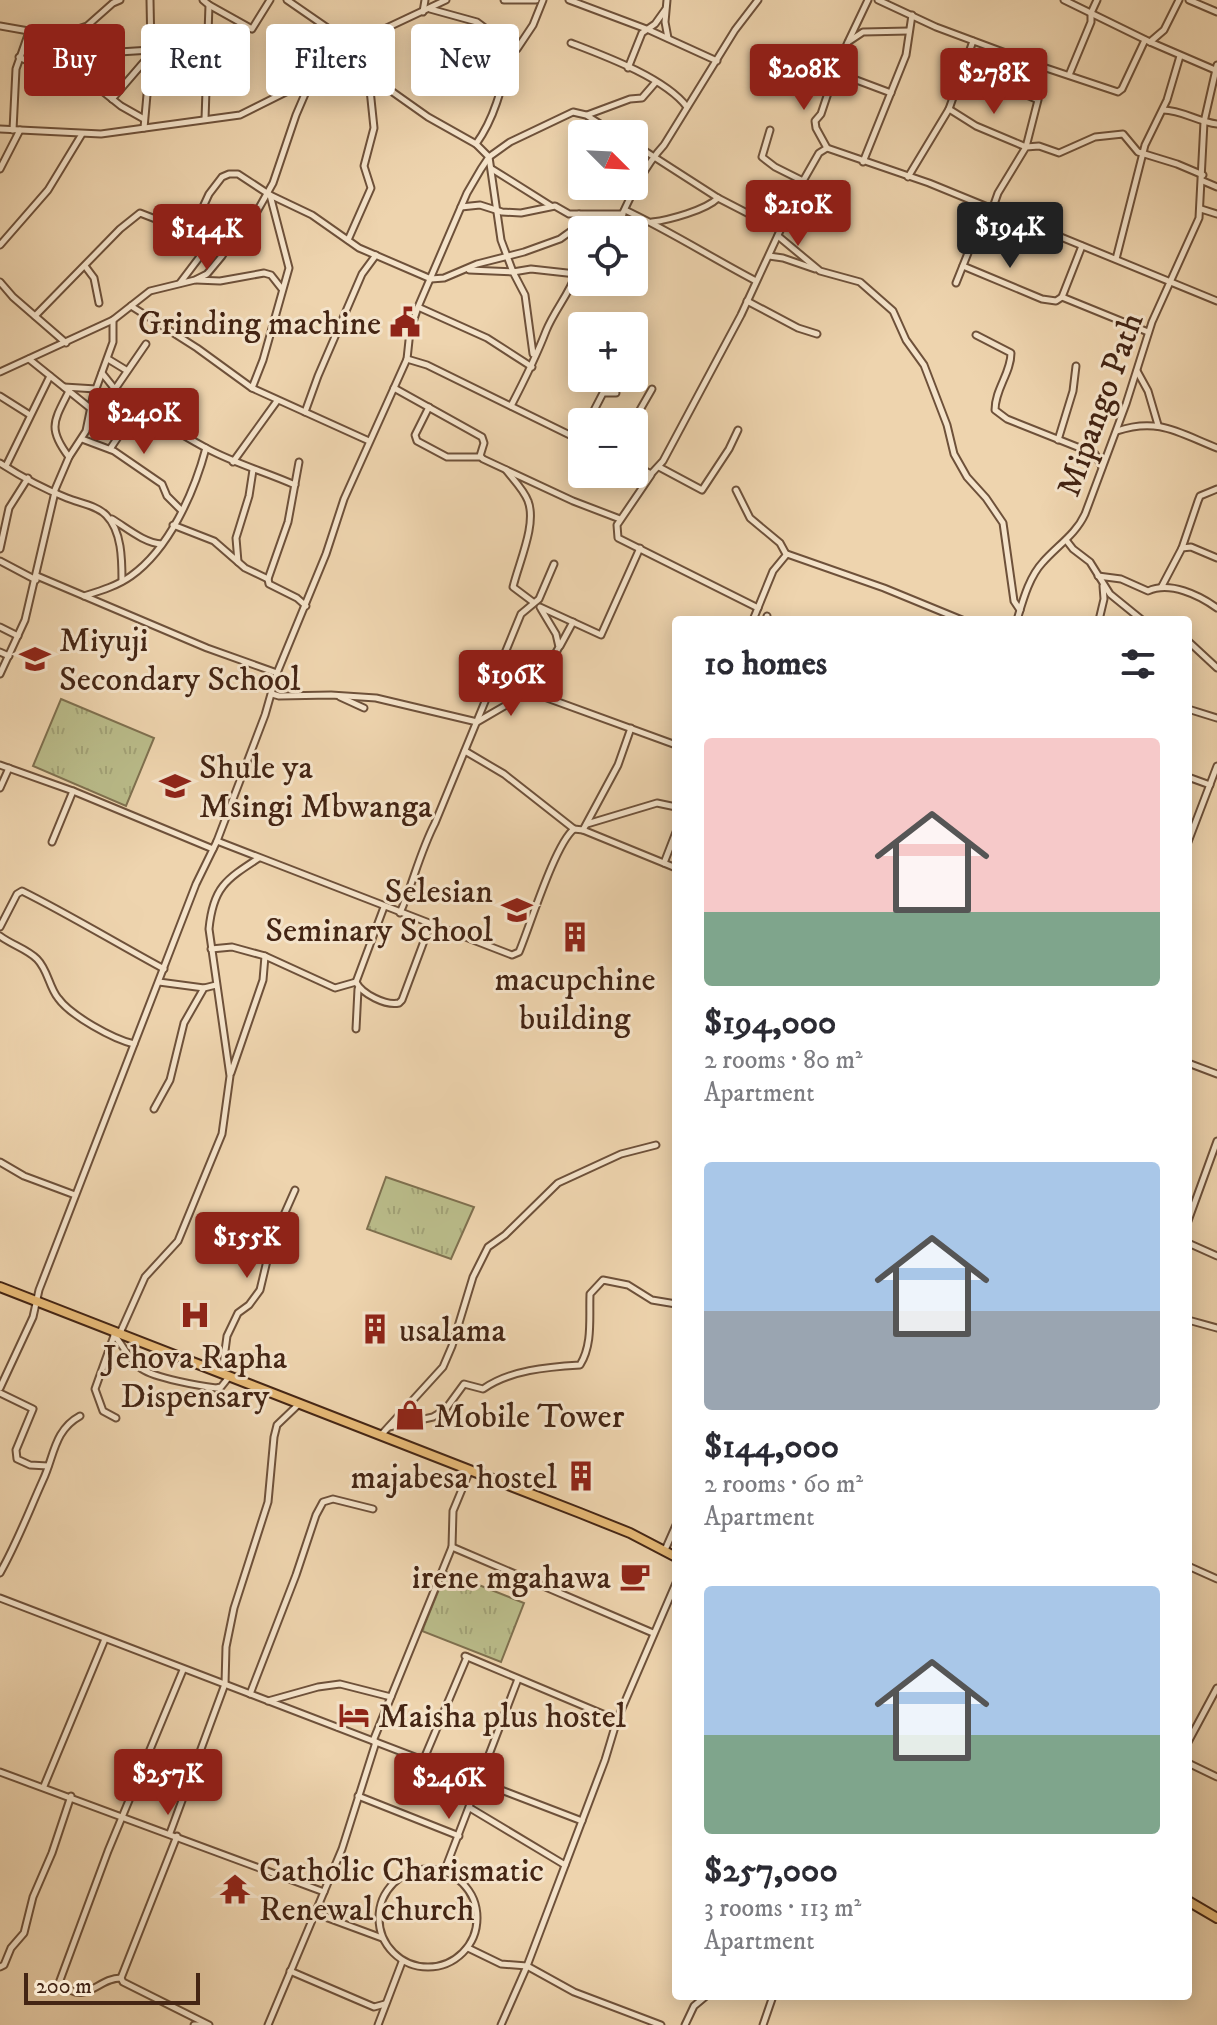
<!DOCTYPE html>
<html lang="en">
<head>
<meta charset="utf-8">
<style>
	:root { --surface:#fff; --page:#f7f7f7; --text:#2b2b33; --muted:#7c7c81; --accent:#8f2418 }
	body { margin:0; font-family:"IM FELL DW Pica",serif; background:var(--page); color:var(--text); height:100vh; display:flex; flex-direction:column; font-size:30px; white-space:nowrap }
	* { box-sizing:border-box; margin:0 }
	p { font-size:26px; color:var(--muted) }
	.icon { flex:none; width:44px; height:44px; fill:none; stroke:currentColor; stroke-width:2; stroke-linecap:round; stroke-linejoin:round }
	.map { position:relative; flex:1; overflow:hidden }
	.side { position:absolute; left:672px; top:616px; width:520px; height:1384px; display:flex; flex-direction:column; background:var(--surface); border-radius:8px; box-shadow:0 4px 20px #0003 }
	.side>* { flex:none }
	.top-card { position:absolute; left:24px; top:24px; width:528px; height:72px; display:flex; gap:16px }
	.needle { width:52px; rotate:114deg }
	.tools { position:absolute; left:568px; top:120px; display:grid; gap:16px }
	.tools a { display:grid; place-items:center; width:80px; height:80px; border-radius:8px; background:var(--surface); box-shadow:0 4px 20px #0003; font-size:40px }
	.scale { position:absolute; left:24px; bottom:20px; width:176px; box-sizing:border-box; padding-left:8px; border:4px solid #442514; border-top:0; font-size:22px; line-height:28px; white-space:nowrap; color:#442514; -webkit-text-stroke:6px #f4e3ca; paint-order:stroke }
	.price { position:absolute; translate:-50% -68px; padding:0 18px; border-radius:8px; background:var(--accent); color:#fff; font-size:26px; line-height:52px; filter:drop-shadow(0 2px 4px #0008) }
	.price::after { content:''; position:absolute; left:50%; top:48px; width:24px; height:18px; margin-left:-12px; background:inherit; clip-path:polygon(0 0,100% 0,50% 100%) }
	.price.current { background:#222; color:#fff }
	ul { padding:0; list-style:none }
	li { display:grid; align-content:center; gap:16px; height:424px; padding:0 32px }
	li span { display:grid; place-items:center; height:248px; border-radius:8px; color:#555 }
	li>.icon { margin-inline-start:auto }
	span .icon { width:144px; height:144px; fill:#fffc; stroke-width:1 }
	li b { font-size:34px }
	h2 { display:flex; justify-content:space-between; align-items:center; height:96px; padding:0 32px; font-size:34px }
	.pill { padding:0 28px; border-radius:8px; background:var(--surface); box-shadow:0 4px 20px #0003; font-size:28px; line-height:72px }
	.pill.current { background:var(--accent); color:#fff }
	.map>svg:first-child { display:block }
	.park { fill:url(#park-tufts); stroke:#7f704f; stroke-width:2 }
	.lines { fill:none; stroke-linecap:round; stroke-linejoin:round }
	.minor-casing { stroke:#6e513a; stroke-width:9 }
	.trunk-casing { stroke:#442514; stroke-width:12 }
	.minor { stroke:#f4e3ca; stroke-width:5 }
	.trunk { stroke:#e7ba77; stroke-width:8 }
	.labels { text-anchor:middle; stroke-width:6; stroke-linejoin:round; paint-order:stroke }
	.poi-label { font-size:34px; fill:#442514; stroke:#f4e3ca; text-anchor:start }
	.street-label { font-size:34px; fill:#442514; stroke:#f4e3ca }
</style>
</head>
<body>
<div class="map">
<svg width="1217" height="2025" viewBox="0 0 1217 2025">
	<defs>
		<pattern id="park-tufts" width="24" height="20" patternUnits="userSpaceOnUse" patternTransform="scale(2)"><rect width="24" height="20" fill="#babc8a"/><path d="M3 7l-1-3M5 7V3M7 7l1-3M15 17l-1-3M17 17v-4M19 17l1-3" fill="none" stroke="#a1a176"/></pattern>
	</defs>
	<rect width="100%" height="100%" fill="#eed4ae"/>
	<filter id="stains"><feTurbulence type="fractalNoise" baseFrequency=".0025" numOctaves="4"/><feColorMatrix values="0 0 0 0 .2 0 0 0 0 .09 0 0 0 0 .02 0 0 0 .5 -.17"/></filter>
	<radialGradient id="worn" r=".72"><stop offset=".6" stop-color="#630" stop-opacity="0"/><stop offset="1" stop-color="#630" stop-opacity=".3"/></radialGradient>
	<g class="park">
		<polygon points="61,699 154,738 126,806 33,766"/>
		<polygon points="386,1177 474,1207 451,1259 367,1229"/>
		<polygon points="446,1572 524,1603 501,1662 422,1631"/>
	</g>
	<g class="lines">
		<g class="minor-casing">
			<g id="minor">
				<polyline points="203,0 209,5 205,119"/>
				<polyline points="287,0 355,47 345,65 349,70 387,88 428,117 476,144 489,157 501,240 513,272 531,269 576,274"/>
				<polyline points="504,0 536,0"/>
				<polyline points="569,0 649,30 717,61"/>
				<polyline points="667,0 665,22 668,38"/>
				<polyline points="878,0 936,27 1046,68 1118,92 1122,89 1145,40"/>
				<polyline points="1064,0 1150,42 1215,70"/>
				<polyline points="1189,0 1217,12"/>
				<polyline points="209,5 252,29 270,0"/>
				<polyline points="430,9 477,22 505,43 517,49 533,25 543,0"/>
				<polyline points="423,12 425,0"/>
				<polyline points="0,26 57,36 87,26 113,3 120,0"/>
				<polyline points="849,40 868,0"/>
				<polyline points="1150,42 1164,30 1179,0"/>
				<path d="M571,43C605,56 665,78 687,107"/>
				<polyline points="119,52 151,50"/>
				<polyline points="19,57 76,84 101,90"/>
				<polyline points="628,68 642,33 655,24 665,10"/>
				<polyline points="1069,75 1091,22 1091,13 1097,0"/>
				<polyline points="97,76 101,81 101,90 121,106 144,119"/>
				<polyline points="891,93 835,72 848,42 863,32 909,31"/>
				<polyline points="112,99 149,56"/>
				<polyline points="949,109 976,126 1026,147 1038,100 965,68"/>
				<path d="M1163,110C1182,110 1198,122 1217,124"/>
				<polyline points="587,115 630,99 642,98 655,83"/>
				<polyline points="144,128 151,50 150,0"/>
				<polyline points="0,129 101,134 240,115 312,79 378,32 446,0"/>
				<polyline points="13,130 16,69 29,32"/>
				<polyline points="770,130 762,157 775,167 803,181"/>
				<path d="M476,144C497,115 503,81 511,47"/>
				<polyline points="634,144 718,198 780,230"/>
				<polyline points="827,148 816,128 815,121 821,114 835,72"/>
				<polyline points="863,162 906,55 912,15"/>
				<polyline points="0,169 20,130"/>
				<polyline points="492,169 551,206"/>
				<polyline points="908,177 949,109 973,41"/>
				<polyline points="1203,181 1217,187"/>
				<polyline points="461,207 480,205 502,212 521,213 555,206 569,214 623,214"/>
				<polyline points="1201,209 1217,214"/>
				<path d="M625,210C670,231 712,258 756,281"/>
				<polyline points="992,210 998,193 1026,147 1039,146 1059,153 1095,137 1123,134 1138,152 1177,164 1203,175"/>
				<path d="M652,222C669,220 706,210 718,198"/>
				<path d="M615,230C629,200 642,169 664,145L735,30L758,0"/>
				<polyline points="190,235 209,194 222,177 229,174 238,174 270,195 312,215 359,248 431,279 444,278 477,264 524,252 560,239 574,229 579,214"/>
				<polyline points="778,236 820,271 860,282 893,311 906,340 924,365 947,425 954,454 967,477 986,498 1003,523 1014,601 1020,610"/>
				<polyline points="348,240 371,188 364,166 374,128 369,80"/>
				<polyline points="0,245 48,190 82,134"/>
				<polyline points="1082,246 1062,297 1148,332"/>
				<polyline points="769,256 783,258 815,269"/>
				<polyline points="1116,259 1145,145 1167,100 1180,56"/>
				<polyline points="85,266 94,278 99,303"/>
				<polyline points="963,266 1042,299 1056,301 1062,297"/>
				<polyline points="469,270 513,272 525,295 533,354"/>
				<polyline points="196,280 220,281 264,273 271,275 282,289"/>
				<polyline points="0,282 13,297 66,343"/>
				<polyline points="180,283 211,242"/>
				<polyline points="956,283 986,208"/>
				<polyline points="747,301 798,328 817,334"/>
				<polyline points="131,306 197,348 252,388 369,441"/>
				<polyline points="418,307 487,338 532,367"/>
				<polyline points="35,316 120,229 140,213 228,247"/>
				<path d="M976,335L1011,353C1011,373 995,389 995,410L1007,419L1095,454L1102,467"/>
				<polyline points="29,359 90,408"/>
				<polyline points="108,359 126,370"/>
				<polyline points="407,359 427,365 582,441"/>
				<polyline points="1137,371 1148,391 1158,425"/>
				<polyline points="0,372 113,320 150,291 195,280 207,274 222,256 240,226 255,215 273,183 296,115 311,80"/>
				<polyline points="102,373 114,388"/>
				<polyline points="64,387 96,389"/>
				<polyline points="252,388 263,360 289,268 270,195"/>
				<polyline points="394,388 482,437 484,443 480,456 483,459 573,501 620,519"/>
				<path d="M112,390C144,410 175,432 208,449C236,464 266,472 295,485"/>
				<path d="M69,391C54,421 47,428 69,457"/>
				<polyline points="0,396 30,415"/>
				<path d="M511,406C524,381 536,357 546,331C554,311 569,294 576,274L582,271"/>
				<polyline points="429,407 415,435 417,441 447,457 481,457"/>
				<polyline points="305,412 318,376 362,274 376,255"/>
				<polyline points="588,422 603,393 616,393"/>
				<polyline points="633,422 652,389"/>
				<polyline points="89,427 146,344"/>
				<path d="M1117,431C1158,417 1179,433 1217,448"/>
				<polyline points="82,439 114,451 162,484 167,496 181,510"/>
				<polyline points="1058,440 1073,391 1076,366"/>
				<polyline points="110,449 139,406"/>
				<polyline points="233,462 277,401"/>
				<polyline points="299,462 288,522 268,579 269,584 297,598 306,606"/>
				<path d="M0,463C20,476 44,489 67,498C79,503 96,505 106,515C122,531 122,560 122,581"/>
				<polyline points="634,465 651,474 663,461 741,315 803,181 819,153 827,148 929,183 1217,301"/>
				<polyline points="6,466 50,376"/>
				<polyline points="659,467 702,490 729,449 738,430"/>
				<path d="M506,470C513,479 524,490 528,501C537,524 519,562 513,587L533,602"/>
				<polyline points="651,475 617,525 618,538 758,608"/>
				<polyline points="736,490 750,518 780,543 786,554"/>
				<polyline points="54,492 69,457 86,431 93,397 113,342 113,320"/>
				<path d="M112,519C127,528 144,543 162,544"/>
				<polyline points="173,525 214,541 245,568 268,579"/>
				<polyline points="1066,540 1073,549 1090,562 1110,594 1142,620"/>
				<polyline points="1182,548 1198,501 1200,496 1217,489"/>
				<polyline points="0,549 9,508 28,478"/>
				<polyline points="0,561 36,580"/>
				<polyline points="238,562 236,538 249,496 253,470"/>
				<polyline points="37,576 207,648 277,673"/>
				<path d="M1098,576L1121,579L1148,591C1170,581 1199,595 1217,608"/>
				<polyline points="1162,586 1182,548 1191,547 1217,558"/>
				<path d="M84,596C100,591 117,586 131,576C169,549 194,493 206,448"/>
				<polyline points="540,607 601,635 640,548"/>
				<polyline points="753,620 773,571 787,554 884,588 962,620"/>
				<polyline points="766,620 767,616"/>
				<path d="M1017,620C1023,600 1029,577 1043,562C1057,546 1076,534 1085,514L1126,404L1152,322L1199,218L1204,122L1217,65"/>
				<polyline points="1099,620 1104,599 1103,586"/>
				<polyline points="0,627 18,636"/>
				<polyline points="1188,641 1217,668"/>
				<polyline points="560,646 573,622"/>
				<polyline points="0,652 9,656"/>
				<polyline points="0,674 25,620 55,492"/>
				<polyline points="495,679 676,745"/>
				<path d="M526,691C536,673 551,664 559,647L556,634L541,609"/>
				<polyline points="272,694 279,696 331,695 376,698 477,722 515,700 526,690"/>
				<polyline points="340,697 364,708"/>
				<polyline points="1188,709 1217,718"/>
				<polyline points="465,751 504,774 574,829"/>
				<polyline points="0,765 73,791 213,849"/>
				<polyline points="1188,777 1210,785"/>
				<polyline points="0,788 9,768"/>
				<polyline points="587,824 657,803 676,807"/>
				<polyline points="583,830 618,765 631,728"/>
				<path d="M217,841L512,955L519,952C530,926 555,844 574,829L583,830L676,868"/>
				<polyline points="52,842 73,791"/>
				<polyline points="1188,842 1217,766"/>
				<polyline points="664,863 676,832"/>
				<path d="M384,907L356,982C362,994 386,1006 399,1003L402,1000L430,925"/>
				<path d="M400,913C413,883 420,852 435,823L521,614L539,599L554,564"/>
				<path d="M0,927L17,894L22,891C70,915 116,943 164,969"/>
				<path d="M0,936C12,945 27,949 37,959C48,970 49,987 58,998C71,1016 113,1039 134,1044"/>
				<polyline points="211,949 232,947 265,956 335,988 356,982"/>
				<polyline points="159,982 204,988"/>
				<polyline points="356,1029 358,989"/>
				<polyline points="1188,1063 1217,1074"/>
				<polyline points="231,1073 263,980 265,956"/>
				<polyline points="154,1109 170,1080 184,1023 204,988 216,985"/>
				<polyline points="0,1162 24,1176 75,1195"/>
				<polyline points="1188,1221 1217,1141"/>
				<polyline points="1188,1243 1217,1256"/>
				<polyline points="1188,1320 1217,1328"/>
				<polyline points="115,1333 95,1389 103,1411 116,1418"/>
				<path d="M120,1333L145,1277L178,1241L222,1134L230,1076L209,929C213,888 225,880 259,858"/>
				<path d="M114,1335C123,1345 130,1362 142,1369C155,1378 200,1386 216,1388L221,1387L229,1377"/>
				<polyline points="222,1373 227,1336 238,1313 249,1305 260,1290 271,1244 295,1190"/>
				<polyline points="0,1388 33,1317 39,1290 196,884 217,841 265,715 277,673 326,554 344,499 407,359 410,331 418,307 467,193 481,169 489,157 510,142 573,112 586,115 616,134"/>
				<polyline points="0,1393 33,1409 16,1450 17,1459 30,1465 48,1466"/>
				<path d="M389,1427L433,1417L445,1410L464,1384L483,1389C510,1370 547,1367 580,1365C593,1344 589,1318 590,1294L603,1280L628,1285L652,1300L676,1304"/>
				<polyline points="382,1434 443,1367 452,1346 473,1277 488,1247 505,1235 558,1183 621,1154 656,1145"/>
				<polyline points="452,1547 653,1633"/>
				<polyline points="665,1550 676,1525"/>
				<polyline points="1188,1566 1217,1579"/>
				<path d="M0,1573C17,1543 29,1511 43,1480C54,1457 54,1430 80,1416"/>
				<polyline points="0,1598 582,1821"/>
				<polyline points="465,1656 617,1720"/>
				<polyline points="250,1694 296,1575 316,1515 323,1502 333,1499 373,1509"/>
				<polyline points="268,1701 318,1687 340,1684 391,1697"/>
				<polyline points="373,1741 452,1547 453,1511 470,1470"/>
				<polyline points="1188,1742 1217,1688"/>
				<polyline points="423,1761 467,1657"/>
				<polyline points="1188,1763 1217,1777"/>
				<polyline points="0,1772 324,1892"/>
				<polyline points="44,1786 105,1639"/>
				<polyline points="358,1796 459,1836"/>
				<polyline points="470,1808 565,1865"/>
				<polyline points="170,1833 225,1684 226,1647 234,1608 268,1502 274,1437 277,1425 300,1403"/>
				<polyline points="177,1836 121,1978 123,1982 209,2025"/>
				<circle cx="428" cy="1918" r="49"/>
				<polyline points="444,1872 518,1679"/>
				<polyline points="317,1914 382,1938"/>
				<polyline points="468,1948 501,1964 527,1966 574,1992 661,2025"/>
				<polyline points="0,1967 4,1965 11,1948 24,1933 33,1897 52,1853 71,1796"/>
				<polyline points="290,1971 374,2007 385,2004"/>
				<path d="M121,1978C96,1978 88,2007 59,1983L108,1851L183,1670"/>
				<polyline points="194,2025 203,2025"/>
				<polyline points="268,2025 342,1849 376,1742"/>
				<polyline points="378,2025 402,1962"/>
				<polyline points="501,2025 527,1966 605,1760 617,1720 676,1583"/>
				<polyline points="685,2025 694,2006 706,1996"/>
				<polyline points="763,2025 773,1996"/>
			</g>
		</g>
		<g class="trunk-casing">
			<g id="trunk">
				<polyline points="0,1287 580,1513 630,1533 676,1557"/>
				<polyline points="1188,1901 1217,1918"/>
			</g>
		</g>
		<use href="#minor" class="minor"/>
		<use href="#trunk" class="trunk"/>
	</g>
	<defs>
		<g id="civic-bare" transform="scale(2.4)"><path d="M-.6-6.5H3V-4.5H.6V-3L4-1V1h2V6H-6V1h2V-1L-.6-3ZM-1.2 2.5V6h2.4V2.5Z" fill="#8f2418" stroke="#f4e3ca" stroke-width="2.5" paint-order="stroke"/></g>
		<g id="school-bare" transform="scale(2.4)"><path d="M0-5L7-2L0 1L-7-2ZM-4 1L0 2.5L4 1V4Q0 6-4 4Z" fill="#8f2418" stroke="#f4e3ca" stroke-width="2.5" paint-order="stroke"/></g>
		<g id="building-bare" transform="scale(2.4)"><path d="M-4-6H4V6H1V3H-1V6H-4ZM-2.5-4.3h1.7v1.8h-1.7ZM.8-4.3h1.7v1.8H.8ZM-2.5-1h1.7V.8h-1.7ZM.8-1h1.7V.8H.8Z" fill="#8f2418" stroke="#f4e3ca" stroke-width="2.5" paint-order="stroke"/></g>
		<g id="hospital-bare" transform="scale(2.4)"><path d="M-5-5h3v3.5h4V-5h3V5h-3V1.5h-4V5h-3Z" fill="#8f2418" stroke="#f4e3ca" stroke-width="2.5" paint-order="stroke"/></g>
		<g id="shop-bare" transform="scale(2.4)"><path d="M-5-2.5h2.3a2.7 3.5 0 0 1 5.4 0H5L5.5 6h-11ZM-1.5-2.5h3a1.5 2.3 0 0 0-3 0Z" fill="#8f2418" stroke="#f4e3ca" stroke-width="2.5" paint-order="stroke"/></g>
		<g id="cafe-bare" transform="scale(2.4)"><path d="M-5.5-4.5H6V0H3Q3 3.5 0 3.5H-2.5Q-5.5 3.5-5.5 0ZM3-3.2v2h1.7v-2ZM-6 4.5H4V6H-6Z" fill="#8f2418" stroke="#f4e3ca" stroke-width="2.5" paint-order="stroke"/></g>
		<g id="hotel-bare" transform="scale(2.4)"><path d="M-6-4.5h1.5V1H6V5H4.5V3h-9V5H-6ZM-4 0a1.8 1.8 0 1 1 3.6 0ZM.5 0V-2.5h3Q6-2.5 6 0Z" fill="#8f2418" stroke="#f4e3ca" stroke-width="2.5" paint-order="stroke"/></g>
		<g id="temple-bare" transform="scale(2.4)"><path d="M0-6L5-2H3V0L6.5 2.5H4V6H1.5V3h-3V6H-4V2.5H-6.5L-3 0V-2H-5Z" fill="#8f2418" stroke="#f4e3ca" stroke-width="2.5" paint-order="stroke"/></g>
	</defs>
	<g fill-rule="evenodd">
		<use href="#civic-bare" x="405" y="322"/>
		<use href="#school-bare" x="35" y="659"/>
		<use href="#school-bare" x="175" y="786"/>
		<use href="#school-bare" x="517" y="910"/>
		<use href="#building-bare" x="575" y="937"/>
		<use href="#hospital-bare" x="195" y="1315"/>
		<use href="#building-bare" x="375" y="1329"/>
		<use href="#shop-bare" x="410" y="1415"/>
		<use href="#building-bare" x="581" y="1476"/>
		<use href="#cafe-bare" x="635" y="1576"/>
		<use href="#hotel-bare" x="354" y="1715"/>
		<use href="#temple-bare" x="235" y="1889"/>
	</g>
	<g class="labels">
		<g class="poi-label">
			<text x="381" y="334" text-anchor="end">Grinding machine</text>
			<text x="59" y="651">Miyuji<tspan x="59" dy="39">Secondary School</tspan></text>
			<text x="199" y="778">Shule ya<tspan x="199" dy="39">Msingi Mbwanga</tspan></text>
			<text x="493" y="902" text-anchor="end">Selesian<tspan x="493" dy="39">Seminary School</tspan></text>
			<text x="575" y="990" text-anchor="middle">macupchine<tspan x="575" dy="39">building</tspan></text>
			<text x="399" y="1341">usalama</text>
			<text x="195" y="1368" text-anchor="middle">Jehova Rapha<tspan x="195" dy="39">Dispensary</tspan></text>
			<text x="434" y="1427">Mobile Tower</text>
			<text x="557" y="1488" text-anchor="end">majabesa hostel</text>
			<text x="611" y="1588" text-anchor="end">irene mgahawa</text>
			<text x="378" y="1727">Maisha plus hostel</text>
			<text x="259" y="1881">Catholic Charismatic<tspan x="259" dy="39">Renewal church</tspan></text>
		</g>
		<g class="street-label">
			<text transform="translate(1099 404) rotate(-70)" y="12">Mipango Path</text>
		</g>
	</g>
	<rect width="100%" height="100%" filter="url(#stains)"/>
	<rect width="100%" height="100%" fill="url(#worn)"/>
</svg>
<div class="tools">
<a><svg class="needle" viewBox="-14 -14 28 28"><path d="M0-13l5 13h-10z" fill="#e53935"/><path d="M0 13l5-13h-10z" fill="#7c7c81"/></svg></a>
<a><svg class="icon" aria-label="locate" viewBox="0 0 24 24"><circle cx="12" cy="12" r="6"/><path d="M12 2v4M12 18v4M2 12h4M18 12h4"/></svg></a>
<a>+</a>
<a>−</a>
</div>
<div class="scale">200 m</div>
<b class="price" style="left:804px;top:112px">$208K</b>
<b class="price" style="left:994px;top:116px">$278K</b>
<b class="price" style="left:798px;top:248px">$210K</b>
<b class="price current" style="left:1010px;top:270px">$194K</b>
<b class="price" style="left:207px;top:272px">$144K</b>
<b class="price" style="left:144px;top:456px">$240K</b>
<b class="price" style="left:511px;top:718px">$196K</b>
<b class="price" style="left:247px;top:1280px">$155K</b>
<b class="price" style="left:168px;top:1817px">$257K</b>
<b class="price" style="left:449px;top:1821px">$246K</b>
<div class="top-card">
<a class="pill current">Buy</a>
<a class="pill">Rent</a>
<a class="pill">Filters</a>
<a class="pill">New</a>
</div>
<section class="side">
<h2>10 homes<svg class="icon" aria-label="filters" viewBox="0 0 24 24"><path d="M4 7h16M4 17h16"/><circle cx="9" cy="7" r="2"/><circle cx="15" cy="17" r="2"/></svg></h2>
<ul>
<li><span style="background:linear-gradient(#f6c9c9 70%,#7fa58c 0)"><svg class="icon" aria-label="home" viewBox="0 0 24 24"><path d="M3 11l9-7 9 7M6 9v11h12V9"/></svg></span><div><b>$194,000</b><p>2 rooms · 80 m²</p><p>Apartment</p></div></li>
<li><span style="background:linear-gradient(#a9c7e8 60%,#9aa5b1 0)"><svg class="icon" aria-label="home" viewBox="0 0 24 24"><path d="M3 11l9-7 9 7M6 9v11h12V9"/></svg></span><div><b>$144,000</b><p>2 rooms · 60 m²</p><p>Apartment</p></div></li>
<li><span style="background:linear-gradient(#a9c7e8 60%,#7fa58c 0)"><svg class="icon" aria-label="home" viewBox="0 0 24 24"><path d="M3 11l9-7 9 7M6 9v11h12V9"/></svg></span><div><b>$257,000</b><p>3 rooms · 113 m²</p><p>Apartment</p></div></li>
</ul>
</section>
</div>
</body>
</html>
